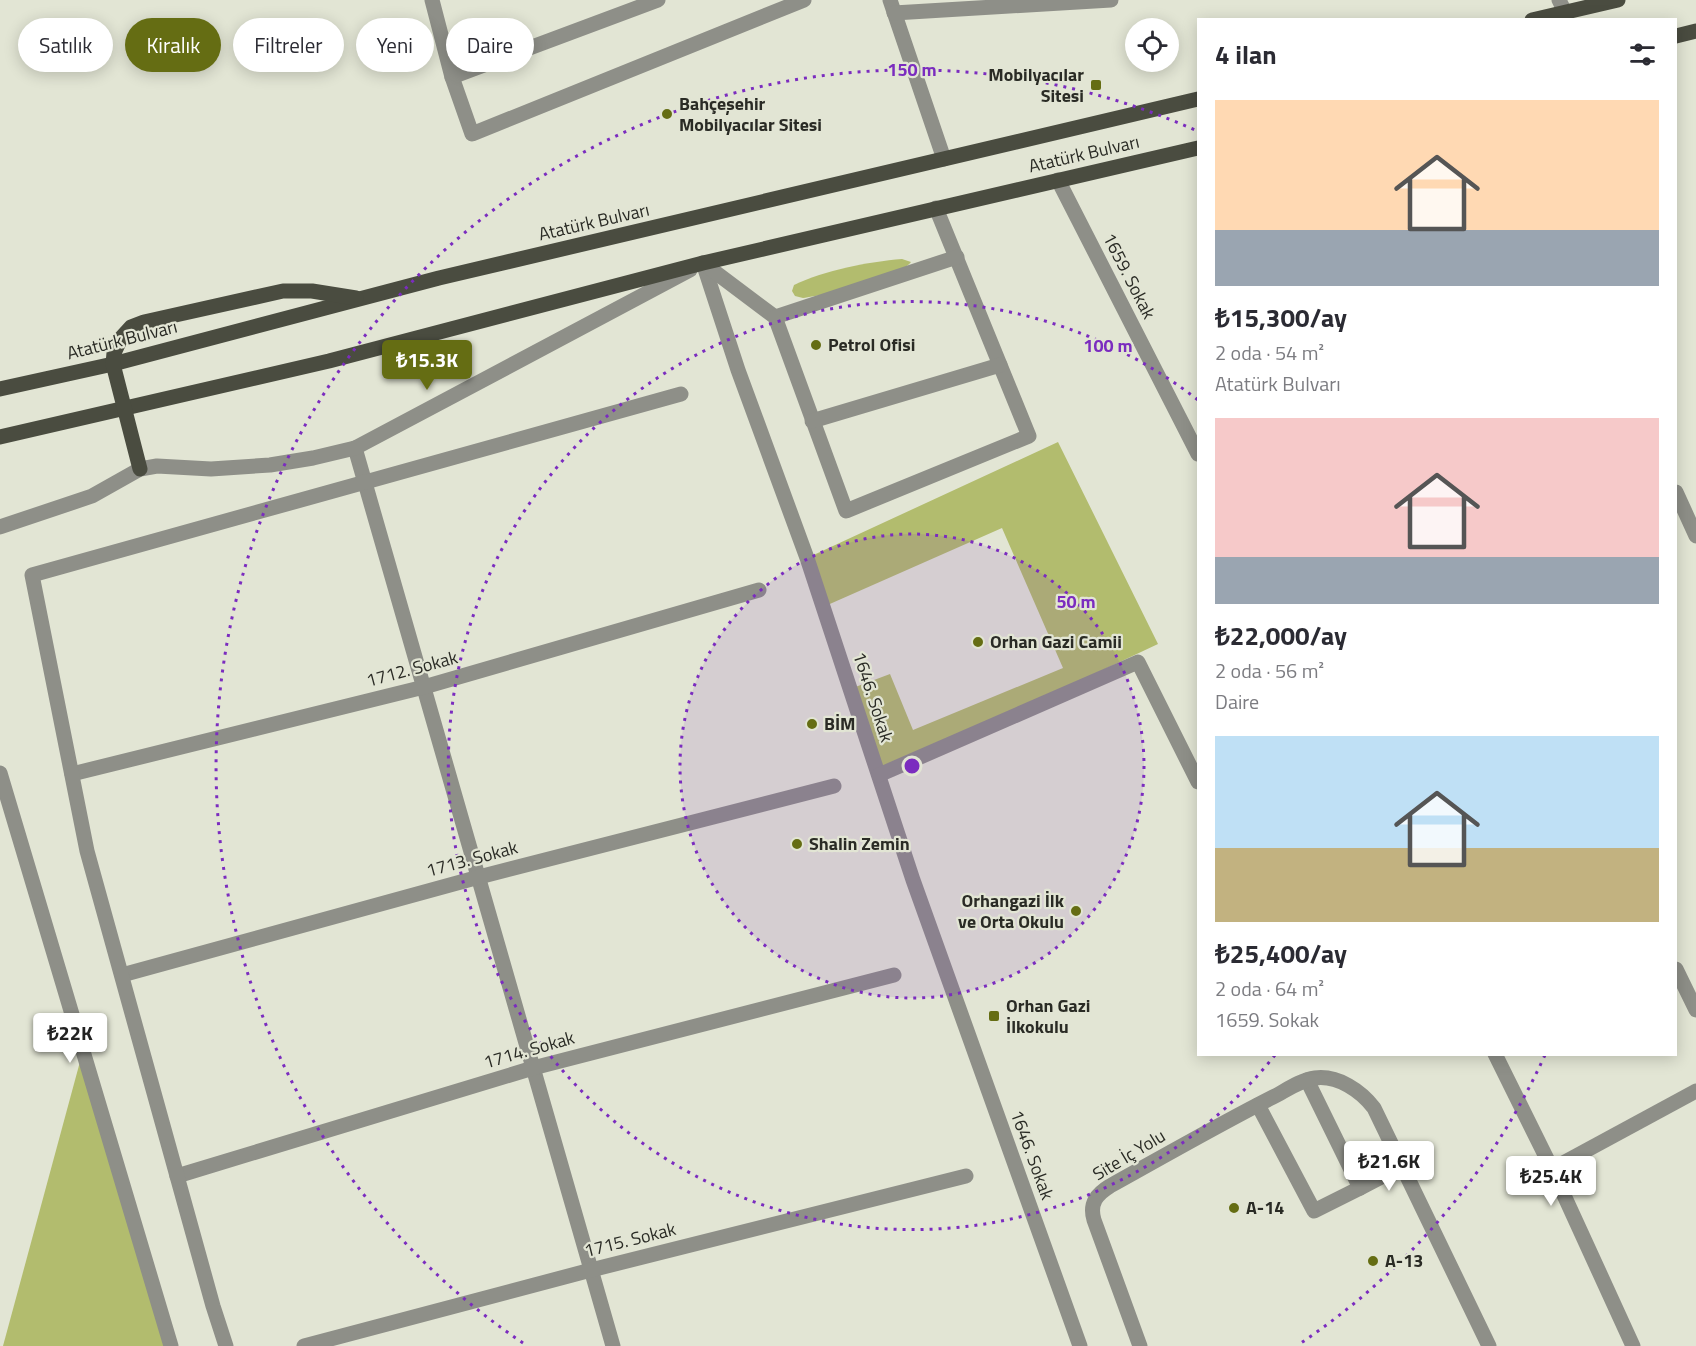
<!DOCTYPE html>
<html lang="tr">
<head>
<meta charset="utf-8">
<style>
	:root { --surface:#fff; --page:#f7f7f7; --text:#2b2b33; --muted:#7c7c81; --accent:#656d13 }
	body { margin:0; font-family:"Titillium Web",sans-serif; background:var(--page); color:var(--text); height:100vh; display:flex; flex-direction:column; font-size:22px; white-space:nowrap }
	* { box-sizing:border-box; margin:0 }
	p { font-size:20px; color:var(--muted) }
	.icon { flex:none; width:33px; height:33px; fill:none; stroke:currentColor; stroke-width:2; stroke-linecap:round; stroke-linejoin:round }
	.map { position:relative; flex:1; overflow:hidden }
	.side { position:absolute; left:1197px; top:18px; width:480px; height:1038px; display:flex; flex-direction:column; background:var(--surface); border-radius:0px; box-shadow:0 3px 15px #0003 }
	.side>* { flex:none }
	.top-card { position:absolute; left:18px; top:18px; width:570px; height:54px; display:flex; gap:12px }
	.tools { position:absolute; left:1125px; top:18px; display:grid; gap:12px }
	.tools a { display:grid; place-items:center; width:54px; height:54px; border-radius:50%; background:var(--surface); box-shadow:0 3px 15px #0003; font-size:30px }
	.price { position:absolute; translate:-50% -51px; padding:0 14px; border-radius:6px; background:#fff; color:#222; font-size:20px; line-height:39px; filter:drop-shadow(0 2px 3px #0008) }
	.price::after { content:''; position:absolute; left:50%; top:36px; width:18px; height:14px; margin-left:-9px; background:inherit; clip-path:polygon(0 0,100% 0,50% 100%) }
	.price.active { background:var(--accent); color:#fff }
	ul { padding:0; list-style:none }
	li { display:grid; align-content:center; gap:12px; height:318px; padding:0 18px }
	li span { display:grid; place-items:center; height:186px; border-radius:0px; color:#555 }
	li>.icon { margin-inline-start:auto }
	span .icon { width:108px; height:108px; fill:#fffc; stroke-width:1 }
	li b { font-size:26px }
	h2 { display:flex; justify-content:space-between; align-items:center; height:72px; padding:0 18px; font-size:26px }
	.chip { padding:0 21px; border-radius:27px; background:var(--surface); box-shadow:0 3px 15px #0003; font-size:21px; line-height:54px }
	.chip.active { background:var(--accent); color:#fff }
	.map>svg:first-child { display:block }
	.green { fill:#b2bc6e }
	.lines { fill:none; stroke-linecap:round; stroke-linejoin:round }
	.minor { stroke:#8e8f88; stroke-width:15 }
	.major { stroke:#4a4c40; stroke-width:15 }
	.ring { fill:none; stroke:#7b2cbf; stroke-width:3; stroke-dasharray:3 6 }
	.poi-dot { fill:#656d13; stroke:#e2e5d4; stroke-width:2 }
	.labels { text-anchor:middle; stroke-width:4.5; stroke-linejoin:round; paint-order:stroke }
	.poi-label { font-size:18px; font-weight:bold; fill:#2a2b25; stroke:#e2e5d4; text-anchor:start }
	.street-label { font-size:18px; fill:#2a2b25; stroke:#e2e5d4 }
	.centre { fill:#7b2cbf; stroke:#e2e5d4; stroke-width:3 }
	.ring-label { font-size:18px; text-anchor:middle; font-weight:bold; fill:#7b2cbf; stroke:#e2e5d4; stroke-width:4.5; stroke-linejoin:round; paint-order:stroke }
</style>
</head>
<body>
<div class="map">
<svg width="1696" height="1346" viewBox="0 0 1696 1346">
	<rect width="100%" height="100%" fill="#e2e5d4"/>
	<g class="green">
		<path d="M902,259L911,262C899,278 825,295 803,298L795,296L792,291L794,285C825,270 868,262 902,259Z"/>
		<polygon points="1058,442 1158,644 879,775 850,689 890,674 913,730 1063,668 1002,528 823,607 807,558"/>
		<polygon points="81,1058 167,1346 3,1346"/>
	</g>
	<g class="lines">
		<g class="minor">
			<polyline points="432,0 452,77 472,134 804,0"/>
			<polyline points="890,0 944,159"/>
			<polyline points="1559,0 1565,12"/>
			<polyline points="894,13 1111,0"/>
			<polyline points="452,77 658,0"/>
			<polyline points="1058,180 1198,454"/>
			<polyline points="703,263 738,370 807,558 913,880 1080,1346"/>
			<polyline points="703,263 775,317 846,511 1029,436 936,208"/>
			<polyline points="775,317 957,257"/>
			<polyline points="812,421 1000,365"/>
			<polyline points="355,448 613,1346"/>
			<polyline points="1676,492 1696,536"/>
			<polyline points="0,527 92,496 140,469 157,466 211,469 270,465 313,458 355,448 690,270"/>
			<polyline points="0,773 171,1346"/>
			<polyline points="72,774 424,687 759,590"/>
			<polyline points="879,775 1138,662 1198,782"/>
			<polyline points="1676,969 1696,1010"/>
			<polyline points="122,975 479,877 834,786"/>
			<polyline points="1495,1054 1552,1169 1633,1346"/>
			<polyline points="1258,1105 1314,1211 1360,1188 1307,1080"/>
			<polyline points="1552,1169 1696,1091"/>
			<polyline points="177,1176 533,1068 894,975"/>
			<polyline points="1360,1188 1402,1166"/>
			<polyline points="226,1346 213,1306 87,851 32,575 681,394"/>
			<polyline points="304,1346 591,1270 966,1176"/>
			<path d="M1140,1346L1094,1220C1089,1203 1097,1194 1110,1186C1164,1156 1218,1125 1273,1097C1285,1091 1300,1080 1315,1078C1338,1075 1361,1091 1374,1108L1489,1346"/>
		</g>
		<g class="major">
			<polyline points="1532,20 1618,0"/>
			<polyline points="1676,36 1696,31"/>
			<polyline points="0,389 113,364 439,278 1198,99"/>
			<polyline points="0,437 329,361 703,263 1198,148"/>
			<polyline points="140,469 113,364 114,353 121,338 131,327 144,322 283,291 312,291 356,298"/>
		</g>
	</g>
	<circle cx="912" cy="766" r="232" fill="#7b2cbf" fill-opacity=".12"/>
	<g class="ring">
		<circle cx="912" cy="766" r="232"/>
		<path d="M1275 1055A464 464 0 1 1 1198 400"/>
		<path d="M1545 1055A696 696 0 0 1 1301 1343M523 1343A696 696 0 0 1 1195 130"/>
	</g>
	<g class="poi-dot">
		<rect x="1090" y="79" width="12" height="12" rx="3"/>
		<circle cx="667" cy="114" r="6"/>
		<circle cx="816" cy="345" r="6"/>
		<circle cx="978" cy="642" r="6"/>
		<circle cx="812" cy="724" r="6"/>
		<circle cx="797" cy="844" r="6"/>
		<circle cx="1076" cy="911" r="6"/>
		<rect x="988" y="1010" width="12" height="12" rx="3"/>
		<circle cx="1234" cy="1208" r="6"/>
		<circle cx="1373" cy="1261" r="6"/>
	</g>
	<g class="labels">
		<g class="poi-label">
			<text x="1084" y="81" text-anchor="end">Mobilyacılar<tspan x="1084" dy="21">Sitesi</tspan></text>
			<text x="679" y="110">Bahçeşehir<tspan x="679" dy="21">Mobilyacılar Sitesi</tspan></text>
			<text x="828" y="351">Petrol Ofisi</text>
			<text x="990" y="648">Orhan Gazi Camii</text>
			<text x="824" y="730">BİM</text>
			<text x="809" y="850">Shalin Zemin</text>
			<text x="1064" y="907" text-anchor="end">Orhangazi İlk<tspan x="1064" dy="21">ve Orta Okulu</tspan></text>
			<text x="1006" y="1012">Orhan Gazi<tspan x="1006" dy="21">İlkokulu</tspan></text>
			<text x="1246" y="1214">A-14</text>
			<text x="1385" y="1267">A-13</text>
		</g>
		<g class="street-label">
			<text transform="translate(1084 154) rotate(-13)" y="6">Atatürk Bulvarı</text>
			<text transform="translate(594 222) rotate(-13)" y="6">Atatürk Bulvarı</text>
			<text transform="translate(1129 276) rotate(63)" y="6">1659. Sokak</text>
			<text transform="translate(122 340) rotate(-14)" y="6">Atatürk Bulvarı</text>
			<text transform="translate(412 669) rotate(-15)" y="6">1712. Sokak</text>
			<text transform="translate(873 697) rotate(72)" y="6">1646. Sokak</text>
			<text transform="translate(472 859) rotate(-15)" y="6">1713. Sokak</text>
			<text transform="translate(529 1050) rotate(-16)" y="6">1714. Sokak</text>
			<text transform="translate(1032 1155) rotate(70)" y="6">1646. Sokak</text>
			<text transform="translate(1129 1155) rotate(-31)" y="6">Site İç Yolu</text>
			<text transform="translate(630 1240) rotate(-14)" y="6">1715. Sokak</text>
		</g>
	</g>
	<circle cx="912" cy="766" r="9" class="centre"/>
	<g class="ring-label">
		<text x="912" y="76">150 m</text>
		<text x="1108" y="352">100 m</text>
		<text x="1076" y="608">50 m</text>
	</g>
</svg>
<div class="tools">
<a><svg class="icon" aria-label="locate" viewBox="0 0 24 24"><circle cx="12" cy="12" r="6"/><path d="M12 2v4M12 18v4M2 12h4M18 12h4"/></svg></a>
</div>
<b class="price active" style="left:427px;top:391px">₺15.3K</b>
<b class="price" style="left:70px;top:1064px">₺22K</b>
<b class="price" style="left:1389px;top:1192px">₺21.6K</b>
<b class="price" style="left:1551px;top:1207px">₺25.4K</b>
<div class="top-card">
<a class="chip">Satılık</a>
<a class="chip active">Kiralık</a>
<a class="chip">Filtreler</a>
<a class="chip">Yeni</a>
<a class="chip">Daire</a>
</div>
<section class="side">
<h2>4 ilan<svg class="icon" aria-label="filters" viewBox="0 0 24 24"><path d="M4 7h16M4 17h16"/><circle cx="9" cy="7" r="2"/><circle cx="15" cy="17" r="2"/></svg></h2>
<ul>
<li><span style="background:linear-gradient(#ffd9b3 70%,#9aa5b1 0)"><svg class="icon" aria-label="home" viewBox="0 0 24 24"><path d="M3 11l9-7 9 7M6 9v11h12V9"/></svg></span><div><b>₺15,300/ay</b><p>2 oda · 54 m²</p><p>Atatürk Bulvarı</p></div></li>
<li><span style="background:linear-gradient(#f6c9c9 75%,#9aa5b1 0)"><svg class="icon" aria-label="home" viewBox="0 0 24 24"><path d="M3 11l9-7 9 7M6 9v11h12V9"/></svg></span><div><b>₺22,000/ay</b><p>2 oda · 56 m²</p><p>Daire</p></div></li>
<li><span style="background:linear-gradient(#bfe0f5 60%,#c2b280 0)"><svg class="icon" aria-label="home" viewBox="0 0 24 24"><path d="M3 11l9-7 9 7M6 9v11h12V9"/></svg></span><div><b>₺25,400/ay</b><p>2 oda · 64 m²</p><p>1659. Sokak</p></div></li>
</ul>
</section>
</div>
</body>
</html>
